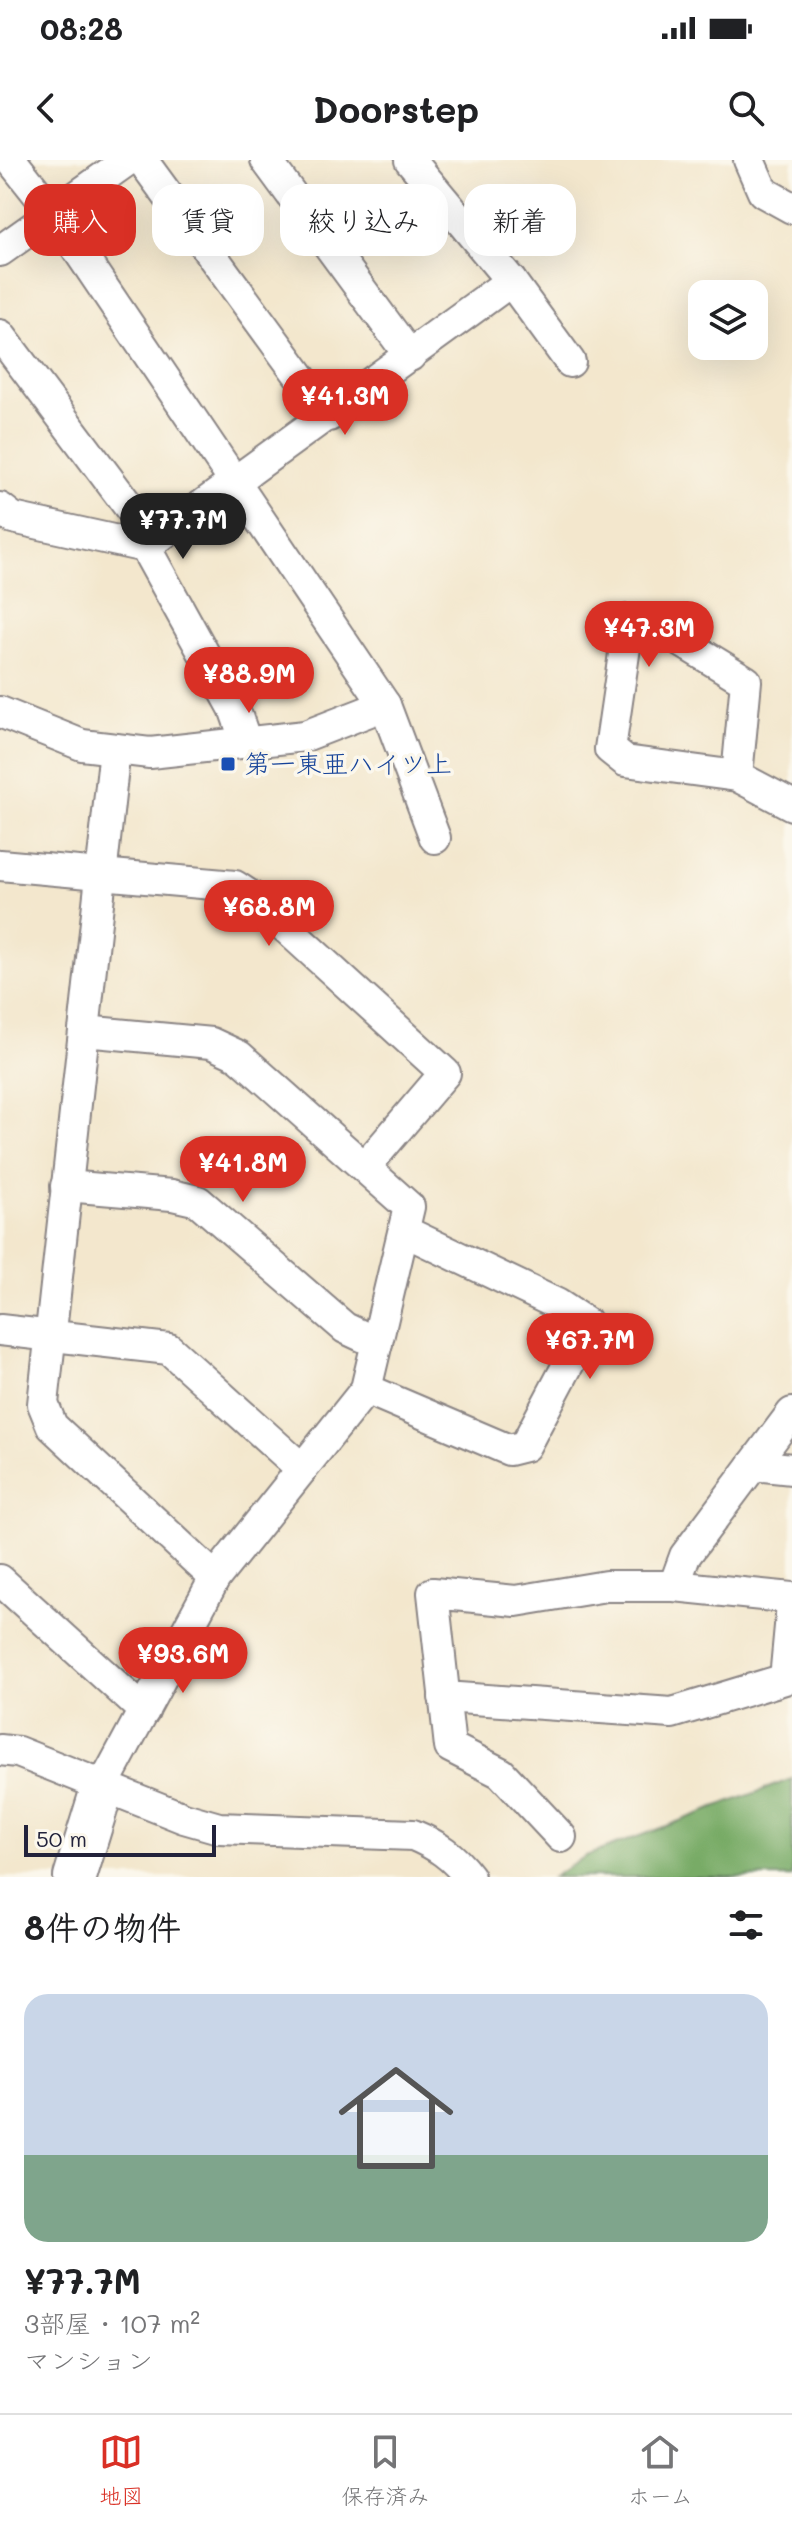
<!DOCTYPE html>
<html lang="ja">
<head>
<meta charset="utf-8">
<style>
	:root { --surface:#fff; --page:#f6f6f6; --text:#202124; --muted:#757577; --line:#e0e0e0; --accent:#d93025 }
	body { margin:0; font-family:Mali,"Klee One",sans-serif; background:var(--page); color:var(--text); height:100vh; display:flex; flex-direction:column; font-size:30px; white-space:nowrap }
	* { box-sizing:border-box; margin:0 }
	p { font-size:26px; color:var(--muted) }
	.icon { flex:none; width:44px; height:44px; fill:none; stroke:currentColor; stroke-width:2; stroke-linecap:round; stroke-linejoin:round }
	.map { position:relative; height:1717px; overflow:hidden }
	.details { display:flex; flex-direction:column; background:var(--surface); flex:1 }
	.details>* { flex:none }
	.banner { position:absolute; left:24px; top:24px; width:744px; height:72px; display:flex; gap:16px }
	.tools { position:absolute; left:688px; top:120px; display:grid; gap:16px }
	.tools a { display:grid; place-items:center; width:80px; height:80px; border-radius:16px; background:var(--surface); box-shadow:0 8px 32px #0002; font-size:40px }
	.scale { position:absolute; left:24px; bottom:20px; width:192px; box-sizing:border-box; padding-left:8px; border:4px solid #22223b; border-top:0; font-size:22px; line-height:28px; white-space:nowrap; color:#22223b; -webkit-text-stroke:6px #fbf7ec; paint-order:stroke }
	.price { position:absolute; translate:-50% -68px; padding:0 18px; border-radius:28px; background:var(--accent); color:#fff; font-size:26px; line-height:52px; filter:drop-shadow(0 2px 4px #0008) }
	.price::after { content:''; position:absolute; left:50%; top:48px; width:24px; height:18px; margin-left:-12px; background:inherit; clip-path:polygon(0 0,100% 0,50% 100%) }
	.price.active { background:#222; color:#fff }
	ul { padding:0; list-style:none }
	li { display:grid; align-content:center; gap:16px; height:424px; padding:0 24px }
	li+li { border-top:2px solid var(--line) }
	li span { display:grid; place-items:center; height:248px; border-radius:24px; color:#555 }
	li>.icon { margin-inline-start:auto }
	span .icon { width:144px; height:144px; fill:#fffc; stroke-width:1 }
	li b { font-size:34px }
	h2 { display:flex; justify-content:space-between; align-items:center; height:96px; padding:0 24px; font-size:34px }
	.chip { padding:0 28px; border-radius:24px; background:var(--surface); box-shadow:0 8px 32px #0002; font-size:28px; line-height:72px }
	.chip.active { background:var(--accent); color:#fff }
	.status { display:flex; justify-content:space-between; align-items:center; height:56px; padding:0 40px; background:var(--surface); direction:ltr }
	.status svg { height:22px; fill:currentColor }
	header { display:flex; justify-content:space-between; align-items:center; height:104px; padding:0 24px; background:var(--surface); font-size:36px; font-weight:700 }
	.tab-bar { display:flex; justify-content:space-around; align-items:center; height:112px; border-top:2px solid var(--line); background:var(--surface); font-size:22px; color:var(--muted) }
	.tab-bar a { display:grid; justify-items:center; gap:4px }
	.tab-bar .active { color:var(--accent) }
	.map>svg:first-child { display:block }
	.forest { fill:#78ab66; stroke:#4d6650; stroke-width:2 }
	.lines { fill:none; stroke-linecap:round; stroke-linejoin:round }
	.street-casing { stroke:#8a8484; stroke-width:34 }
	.secondary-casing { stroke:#8a8484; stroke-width:46 }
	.street { stroke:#fff; stroke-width:30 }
	.secondary { stroke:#fff; stroke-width:42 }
	.transit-dot { fill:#1a4fb4; stroke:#fbf7ec; stroke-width:3 }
	.labels { text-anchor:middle; stroke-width:7; stroke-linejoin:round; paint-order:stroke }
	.transit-label { font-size:26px; fill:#164399; stroke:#fbf7ec; text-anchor:start }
</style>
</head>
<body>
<div class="status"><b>08:28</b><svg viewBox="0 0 49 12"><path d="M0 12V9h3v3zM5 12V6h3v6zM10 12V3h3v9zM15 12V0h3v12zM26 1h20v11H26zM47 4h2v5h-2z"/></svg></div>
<header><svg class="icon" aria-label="back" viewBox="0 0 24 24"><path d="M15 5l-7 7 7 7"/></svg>Doorstep<svg class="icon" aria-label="search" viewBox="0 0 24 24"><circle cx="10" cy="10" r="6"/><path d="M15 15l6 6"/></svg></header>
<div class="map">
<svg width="792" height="1717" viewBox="0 0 792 1717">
	<rect width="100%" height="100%" fill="#fbf7ec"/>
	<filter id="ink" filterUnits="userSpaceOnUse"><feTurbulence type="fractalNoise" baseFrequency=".0125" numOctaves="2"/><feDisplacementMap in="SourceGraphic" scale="16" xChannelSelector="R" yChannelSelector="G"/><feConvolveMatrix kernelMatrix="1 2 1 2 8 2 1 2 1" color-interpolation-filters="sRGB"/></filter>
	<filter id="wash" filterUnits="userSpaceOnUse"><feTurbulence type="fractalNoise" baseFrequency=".006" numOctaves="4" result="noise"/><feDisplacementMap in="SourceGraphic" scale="32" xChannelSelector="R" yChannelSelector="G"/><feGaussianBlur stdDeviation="1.8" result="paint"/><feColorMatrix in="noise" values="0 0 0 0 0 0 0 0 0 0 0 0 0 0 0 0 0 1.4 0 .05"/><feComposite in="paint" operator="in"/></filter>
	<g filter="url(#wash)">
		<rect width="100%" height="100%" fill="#f3e7cd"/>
		<polygon class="forest" points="792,1619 792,1717 553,1717 586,1696"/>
	</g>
	<g filter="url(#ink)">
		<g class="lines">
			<g class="street-casing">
				<g id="street">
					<polyline points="11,0 53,53 385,545 435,678"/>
					<polyline points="142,0 329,256"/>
					<polyline points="266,0 410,196"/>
					<polyline points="410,0 511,121 570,202"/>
					<polyline points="749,0 763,32 792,48"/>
					<polyline points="0,91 128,0"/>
					<polyline points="0,175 154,380"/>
					<polyline points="0,348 13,358 145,387 234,548 246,582"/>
					<polyline points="145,387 511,121"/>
					<polyline points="0,552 82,585 150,593 305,576 385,545"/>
					<polyline points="115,589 43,1244 52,1266 215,1418"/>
					<polyline points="737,616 746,521 664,471 629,460 610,589 625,601 737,616 792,645"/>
					<polyline points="0,705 235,726 252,737 445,913 365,1007"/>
					<polyline points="84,871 211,883 239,896 409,1047 366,1229 215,1418 103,1626"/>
					<polyline points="66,1026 172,1035 198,1041 345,1168 377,1183"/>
					<polyline points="0,1170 169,1189 302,1309"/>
					<polyline points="366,1229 509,1290 525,1286 589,1165 557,1144 404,1071"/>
					<polyline points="753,1305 792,1309"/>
					<polyline points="0,1420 144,1551"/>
					<polyline points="674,1426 685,1396 792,1253"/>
					<polyline points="444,1537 672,1553 785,1519 792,1445"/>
					<path d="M0,1590L18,1592L184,1658L219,1668L413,1675C437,1685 453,1696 469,1717"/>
					<polyline points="561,1677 501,1613 450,1587 433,1433 516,1441 606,1426 674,1426 792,1438"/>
				</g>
			</g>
			<g class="secondary-casing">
				<polyline id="secondary" points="75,1717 103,1626"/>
			</g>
			<use href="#street" class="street"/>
			<use href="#secondary" class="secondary"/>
		</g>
	</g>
	<rect class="transit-dot" x="220" y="596" width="16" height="16" rx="4"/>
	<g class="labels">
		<g class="transit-label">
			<text x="244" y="613">第一東亜ハイツ上</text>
		</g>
	</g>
</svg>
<div class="tools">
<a><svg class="icon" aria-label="layers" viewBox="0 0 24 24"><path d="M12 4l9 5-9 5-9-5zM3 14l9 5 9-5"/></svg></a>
</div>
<div class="scale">50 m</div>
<b class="price" style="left:345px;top:277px">¥41.3M</b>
<b class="price active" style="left:183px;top:401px">¥77.7M</b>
<b class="price" style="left:649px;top:509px">¥47.3M</b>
<b class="price" style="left:249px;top:555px">¥88.9M</b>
<b class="price" style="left:269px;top:788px">¥68.8M</b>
<b class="price" style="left:243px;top:1044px">¥41.8M</b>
<b class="price" style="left:590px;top:1221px">¥67.7M</b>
<b class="price" style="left:183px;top:1535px">¥93.6M</b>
<div class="banner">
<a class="chip active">購入</a>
<a class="chip">賃貸</a>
<a class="chip">絞り込み</a>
<a class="chip">新着</a>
</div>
</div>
<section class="details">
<h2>8件の物件<svg class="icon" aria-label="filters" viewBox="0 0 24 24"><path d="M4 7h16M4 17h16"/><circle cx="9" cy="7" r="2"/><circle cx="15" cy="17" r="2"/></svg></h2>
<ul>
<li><span style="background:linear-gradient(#c9d6e8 65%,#7fa58c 0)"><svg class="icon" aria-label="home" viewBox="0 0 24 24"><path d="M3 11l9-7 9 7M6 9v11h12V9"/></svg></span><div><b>¥77.7M</b><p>3部屋 · 107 m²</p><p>マンション</p></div></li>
</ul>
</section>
<nav class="tab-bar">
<a class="active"><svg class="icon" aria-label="map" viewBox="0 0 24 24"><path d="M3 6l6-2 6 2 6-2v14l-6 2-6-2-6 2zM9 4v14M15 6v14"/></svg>地図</a>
<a><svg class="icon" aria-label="saved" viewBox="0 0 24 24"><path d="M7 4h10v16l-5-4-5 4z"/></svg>保存済み</a>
<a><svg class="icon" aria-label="home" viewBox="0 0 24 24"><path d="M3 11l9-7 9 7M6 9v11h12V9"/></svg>ホーム</a>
</nav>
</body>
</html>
